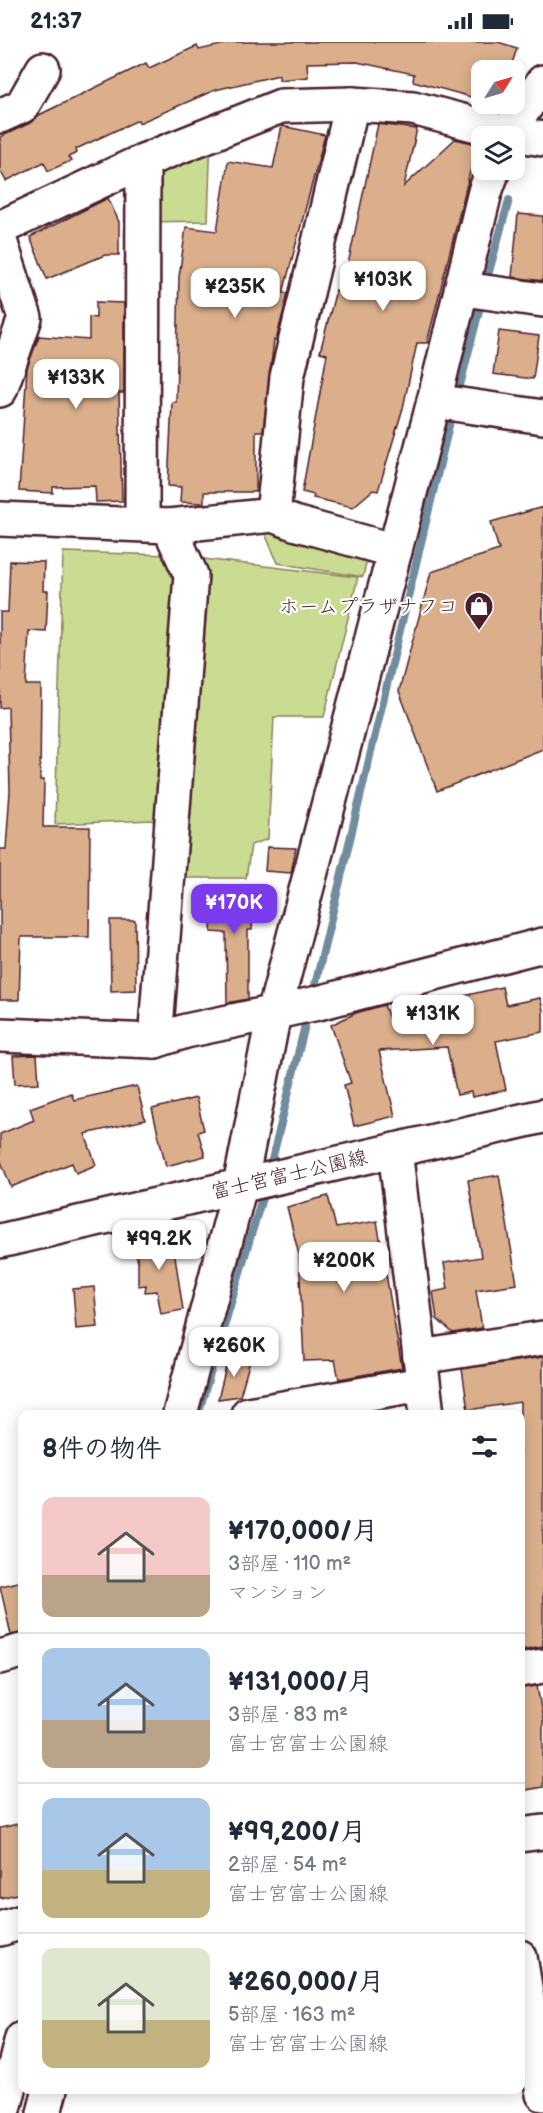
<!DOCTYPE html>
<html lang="ja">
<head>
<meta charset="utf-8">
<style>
	:root { --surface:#fff; --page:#f6f6f7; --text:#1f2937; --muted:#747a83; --line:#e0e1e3; --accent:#7c3aed }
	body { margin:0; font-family:"Balsamiq Sans","Klee One",sans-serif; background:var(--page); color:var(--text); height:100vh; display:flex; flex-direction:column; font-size:22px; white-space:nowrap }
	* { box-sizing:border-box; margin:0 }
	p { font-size:20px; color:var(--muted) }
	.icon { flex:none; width:33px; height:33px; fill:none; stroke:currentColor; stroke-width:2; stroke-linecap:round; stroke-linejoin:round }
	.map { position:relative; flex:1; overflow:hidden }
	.sheet { position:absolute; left:18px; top:1368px; width:507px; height:684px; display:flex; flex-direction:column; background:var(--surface); border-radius:12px; box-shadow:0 3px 15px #0003 }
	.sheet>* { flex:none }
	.needle { width:39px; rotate:53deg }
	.tools { position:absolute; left:471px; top:18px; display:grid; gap:12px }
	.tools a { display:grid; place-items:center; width:54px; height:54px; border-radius:12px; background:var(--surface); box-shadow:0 3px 15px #0003; font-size:30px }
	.price { position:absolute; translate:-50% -51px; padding:0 14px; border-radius:12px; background:#fff; color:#222; font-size:20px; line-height:39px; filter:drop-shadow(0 2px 3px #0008) }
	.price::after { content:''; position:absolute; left:50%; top:36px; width:18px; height:14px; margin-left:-9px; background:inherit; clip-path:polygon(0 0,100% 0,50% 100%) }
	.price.selected { background:var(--accent); color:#fff }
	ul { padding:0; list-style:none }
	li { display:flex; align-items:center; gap:18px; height:150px; padding:0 24px }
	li+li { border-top:2px solid var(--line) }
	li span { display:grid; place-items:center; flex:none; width:168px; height:120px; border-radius:12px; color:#555 }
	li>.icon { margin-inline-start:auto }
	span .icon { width:72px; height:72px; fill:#fffc; stroke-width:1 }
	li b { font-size:26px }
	h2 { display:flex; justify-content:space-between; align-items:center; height:72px; padding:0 24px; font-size:26px }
	.status { display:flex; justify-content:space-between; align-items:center; height:42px; padding:0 30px; background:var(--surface); direction:ltr }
	.status svg { height:16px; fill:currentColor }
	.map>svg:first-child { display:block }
	.green { fill:#c9dc91; stroke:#8a7e5e; stroke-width:1.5 }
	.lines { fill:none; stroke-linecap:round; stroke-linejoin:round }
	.stream { stroke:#718c9f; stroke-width:8 }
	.building { fill:#dbaf8c; stroke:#4a1f2b; stroke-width:1.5 }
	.minor-casing { stroke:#4a1f2b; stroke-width:38 }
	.major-casing { stroke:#4a1f2b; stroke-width:38 }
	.minor { stroke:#fff; stroke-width:33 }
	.major { stroke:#fff; stroke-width:33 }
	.labels { text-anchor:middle; stroke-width:4.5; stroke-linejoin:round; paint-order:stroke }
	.poi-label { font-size:20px; fill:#4a1f2b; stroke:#fff; text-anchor:end }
	.street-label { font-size:20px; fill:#4a1f2b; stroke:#fff }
</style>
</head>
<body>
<div class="status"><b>21:37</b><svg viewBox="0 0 49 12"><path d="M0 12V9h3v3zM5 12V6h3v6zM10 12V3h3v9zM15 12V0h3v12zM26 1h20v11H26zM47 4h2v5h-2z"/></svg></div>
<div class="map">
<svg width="543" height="2071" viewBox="0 0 543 2071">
	<rect width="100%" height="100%" fill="#fff"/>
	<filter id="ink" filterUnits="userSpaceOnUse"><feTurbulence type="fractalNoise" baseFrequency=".0167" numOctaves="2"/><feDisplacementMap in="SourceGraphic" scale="12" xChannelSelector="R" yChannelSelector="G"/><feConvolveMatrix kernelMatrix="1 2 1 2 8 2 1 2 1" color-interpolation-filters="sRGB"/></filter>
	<g filter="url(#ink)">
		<g class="green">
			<polygon points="211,92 208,179 143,180 143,119"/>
			<polygon points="261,483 370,502 363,535 278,521"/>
			<polygon points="63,510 170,513 358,535 324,675 274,675 268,797 251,803 246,836 163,836 153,778 55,782"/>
		</g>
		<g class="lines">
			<g class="stream">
				<polyline points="485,244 509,158"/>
				<polyline points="457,355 482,257"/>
				<polyline points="312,956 453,367"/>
				<polyline points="269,1130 308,971"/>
				<polyline points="198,1372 265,1146"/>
			</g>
		</g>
		<g class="building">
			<polygon points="234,0 498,0 517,6 510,28 482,28 482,58 413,39 414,32 357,20 307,21 308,35 279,38 279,33 215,48 139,81 138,78 76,107 77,111 68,115 71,119 48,129 44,120 6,139 0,128 0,95 30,81 39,73 146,21 149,26 197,4 199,8"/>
			<polygon points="378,82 417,87 404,144 455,97 477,102 427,301 417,301 403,366 378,449 373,448 353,465 313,456 314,453 302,450 327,312 320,310 336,248 340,249 344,241"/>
			<polygon points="282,84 325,93 283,251 288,251 276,299 274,298 263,389 256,389 256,450 204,450 204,461 180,460 181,445 168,444 172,360 176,360 179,235 186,185 217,189 228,119 273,126"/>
			<polygon points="108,156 119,180 119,213 105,213 47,237 30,195"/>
			<polygon points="518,172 543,174 543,239 512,235"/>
			<polygon points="96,260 124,261 124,351 119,351 122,459 96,460 95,444 53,445 53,451 19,449 27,326 39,294 89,298 89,275 96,276"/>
			<polygon points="499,289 539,294 533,337 493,332"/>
			<polygon points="543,465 543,707 437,749 399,649 431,530 499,508 491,480"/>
			<polygon points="10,519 44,520 43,549 48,549 46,590 29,589 26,643 41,643 40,738 44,738 43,785 90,785 89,895 21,895 19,958 0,958 0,807 6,807 10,749 8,665 0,666 0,570 8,570"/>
			<polygon points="267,805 296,806 291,831 265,829"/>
			<polygon points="213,844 254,846 252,888 248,888 248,957 227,961 226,891 211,890"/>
			<polygon points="110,878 135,878 136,948 111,949"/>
			<polygon points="502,945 506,963 540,956 543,968 543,990 496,999 506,1048 472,1055 471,1050 457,1053 447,1005 379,1009 395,1074 354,1084 344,1043 351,1041 331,983 356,971 384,963 389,976 436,974 434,968 444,966 442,959"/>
			<polygon points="37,1013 39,1041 15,1042 13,1014"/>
			<polygon points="137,1044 145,1078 85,1092 96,1123 76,1131 72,1121 11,1145 0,1117 0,1092 34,1078 30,1066 71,1051 74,1058"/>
			<polygon points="196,1056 204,1088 198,1090 205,1114 166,1124 152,1067"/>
			<polygon points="499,1133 517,1242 476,1248 482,1286 453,1291 437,1277 433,1250 448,1247 444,1221 481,1215 468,1138"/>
			<polygon points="328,1154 336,1186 377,1179 402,1326 339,1337 335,1318 304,1319 299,1213 287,1165"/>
			<polygon points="172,1194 183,1268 161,1272 157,1249 145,1250 146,1243 138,1244 138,1220 133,1197"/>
			<polygon points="94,1245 98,1285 76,1287 73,1247"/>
			<polygon points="229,1313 250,1319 240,1354 218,1357"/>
			<polygon points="543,1315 543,1604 520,1608 520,1360 468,1368 462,1327"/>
			<polygon points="22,1539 22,1591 11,1593 0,1544"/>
			<polygon points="537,1644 543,1678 543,1745 520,1749 520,1646"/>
			<polygon points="22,1781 22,1851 0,1856 0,1786"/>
		</g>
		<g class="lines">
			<g class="minor-casing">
				<g id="minor">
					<polyline points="0,74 22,64 43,27"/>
					<polyline points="505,94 543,40"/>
					<polyline points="0,186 143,119 281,64 352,62 413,66 507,91 543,97"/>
					<polyline points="0,199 25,276 0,348"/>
					<polyline points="463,247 543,258"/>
					<polyline points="434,359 543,375"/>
					<polyline points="273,473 287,335 352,62"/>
					<polyline points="0,477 169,484 273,473 294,481 395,509"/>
					<polyline points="142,482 143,119"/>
					<polyline points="0,993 155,999 186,989 318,961 543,903"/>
					<polyline points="155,999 191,533 169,484"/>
					<polyline points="395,1108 427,1372"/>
					<polyline points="420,1315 543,1296"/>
					<polyline points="180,1372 240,1144 274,971 434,359 485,150 493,128"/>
					<polyline points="248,1372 422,1342"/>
					<polyline points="0,1615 22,1609"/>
					<polyline points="520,1628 543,1624"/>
					<polyline points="520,1793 543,1790"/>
					<polyline points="0,1887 22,1880"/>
					<polyline points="520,1915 543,2052"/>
					<polyline points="3,2071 22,1996"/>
					<polyline points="44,2071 50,2048"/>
				</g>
			</g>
			<g class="major-casing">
				<polyline id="major" points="0,1199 543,1074"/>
			</g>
			<use href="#minor" class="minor"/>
			<use href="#major" class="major"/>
		</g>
	</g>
	<defs>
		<g id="shop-pin" transform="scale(1.5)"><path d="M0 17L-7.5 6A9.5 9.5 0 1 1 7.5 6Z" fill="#4a1f2b" stroke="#fff"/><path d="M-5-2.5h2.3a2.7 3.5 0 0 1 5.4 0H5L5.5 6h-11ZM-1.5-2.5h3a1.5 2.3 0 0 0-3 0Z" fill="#fff"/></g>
	</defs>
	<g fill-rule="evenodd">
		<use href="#shop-pin" x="479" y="564"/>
	</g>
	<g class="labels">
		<g class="poi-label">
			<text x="458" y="571">ホームプラザナフコ</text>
		</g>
		<g class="street-label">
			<text transform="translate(289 1132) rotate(-13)" y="7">富士宮富士公園線</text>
		</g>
	</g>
</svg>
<div class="tools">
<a><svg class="needle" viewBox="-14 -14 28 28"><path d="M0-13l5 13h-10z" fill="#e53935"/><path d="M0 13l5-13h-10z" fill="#747a83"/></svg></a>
<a><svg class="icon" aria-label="layers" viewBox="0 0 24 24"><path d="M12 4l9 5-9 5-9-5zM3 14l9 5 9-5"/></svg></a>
</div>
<b class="price" style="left:383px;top:270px">¥103K</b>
<b class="price" style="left:235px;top:277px">¥235K</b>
<b class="price" style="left:76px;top:368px">¥133K</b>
<b class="price selected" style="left:234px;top:893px">¥170K</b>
<b class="price" style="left:433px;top:1004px">¥131K</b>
<b class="price" style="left:159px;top:1229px">¥99.2K</b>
<b class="price" style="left:344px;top:1251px">¥200K</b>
<b class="price" style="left:234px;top:1336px">¥260K</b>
<section class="sheet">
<h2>8件の物件<svg class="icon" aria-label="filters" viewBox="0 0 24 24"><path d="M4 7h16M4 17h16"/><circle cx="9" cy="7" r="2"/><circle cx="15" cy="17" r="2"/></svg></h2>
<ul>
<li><span style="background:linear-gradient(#f6c9c9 65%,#b9a48a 0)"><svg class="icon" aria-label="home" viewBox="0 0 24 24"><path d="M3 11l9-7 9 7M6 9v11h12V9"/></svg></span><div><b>¥170,000/月</b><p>3部屋 · 110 m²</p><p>マンション</p></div></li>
<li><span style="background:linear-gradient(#a9c7e8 60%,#b9a48a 0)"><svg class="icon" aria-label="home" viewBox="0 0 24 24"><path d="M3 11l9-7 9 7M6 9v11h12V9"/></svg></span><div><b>¥131,000/月</b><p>3部屋 · 83 m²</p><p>富士宮富士公園線</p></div></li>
<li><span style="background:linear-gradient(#a9c7e8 60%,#c2b280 0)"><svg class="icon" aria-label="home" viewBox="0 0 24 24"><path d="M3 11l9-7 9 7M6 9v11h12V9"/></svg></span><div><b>¥99,200/月</b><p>2部屋 · 54 m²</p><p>富士宮富士公園線</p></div></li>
<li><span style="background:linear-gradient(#dfe7d0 60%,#c2b280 0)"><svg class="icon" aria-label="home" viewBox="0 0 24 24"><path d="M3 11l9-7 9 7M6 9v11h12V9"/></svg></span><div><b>¥260,000/月</b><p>5部屋 · 163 m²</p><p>富士宮富士公園線</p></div></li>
</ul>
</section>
</div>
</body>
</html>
